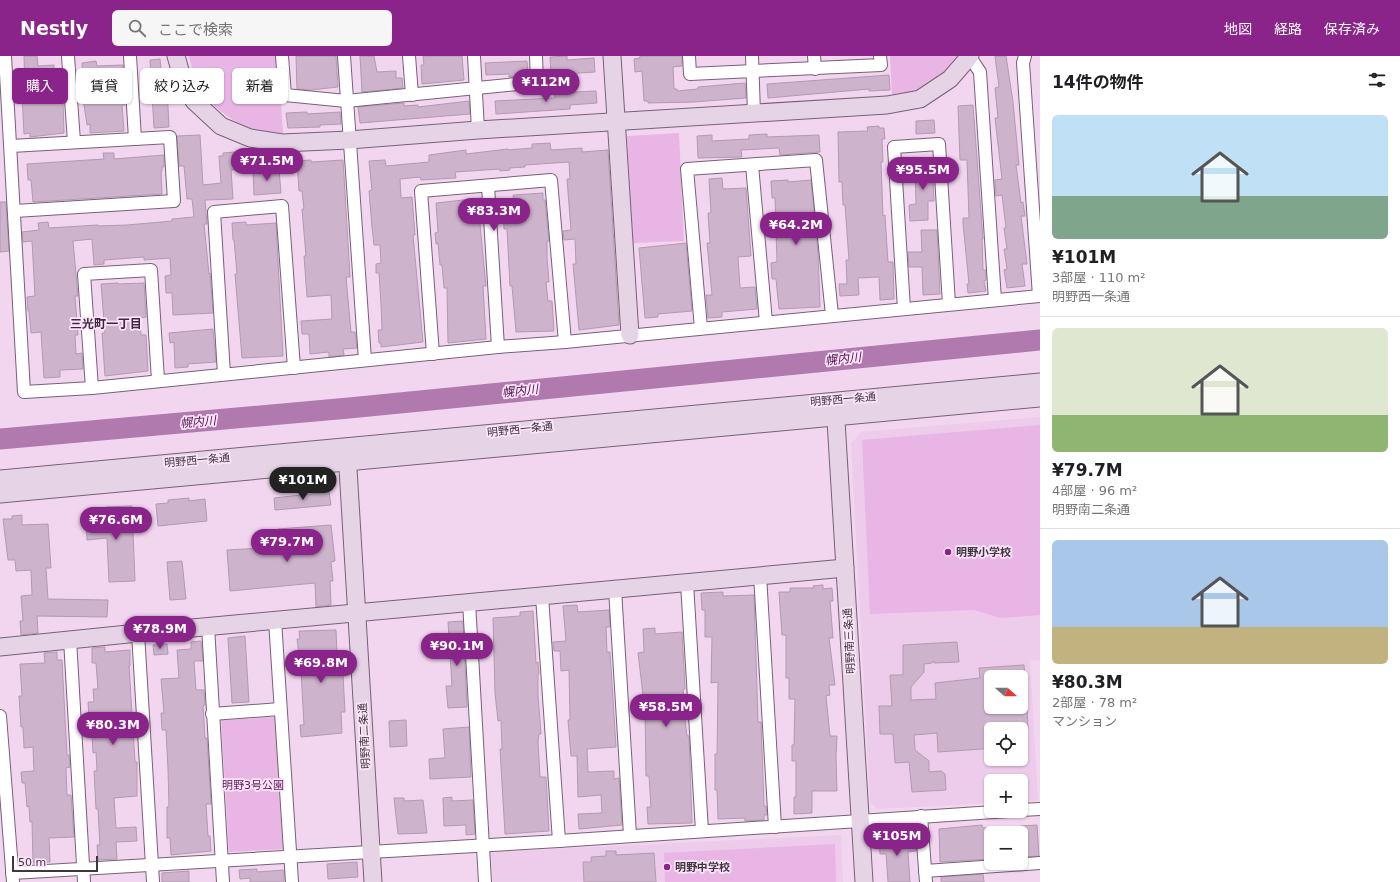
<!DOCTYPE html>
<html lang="ja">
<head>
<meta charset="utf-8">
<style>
	:root { --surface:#fff; --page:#f6f6f6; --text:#202124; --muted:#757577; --line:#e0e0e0; --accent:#8a248a }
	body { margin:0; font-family:"DejaVu Sans","Noto Sans JP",sans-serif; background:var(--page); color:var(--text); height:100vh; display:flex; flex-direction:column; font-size:15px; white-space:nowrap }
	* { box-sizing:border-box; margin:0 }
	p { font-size:13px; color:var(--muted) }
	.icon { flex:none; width:22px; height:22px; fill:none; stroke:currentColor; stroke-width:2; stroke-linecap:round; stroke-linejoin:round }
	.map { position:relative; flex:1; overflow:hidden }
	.sheet { display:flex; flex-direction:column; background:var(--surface); width:360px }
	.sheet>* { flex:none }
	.banner { position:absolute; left:12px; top:12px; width:380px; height:36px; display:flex; gap:8px }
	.needle { width:26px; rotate:111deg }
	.buttons { position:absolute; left:984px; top:614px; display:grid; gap:8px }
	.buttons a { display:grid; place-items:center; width:44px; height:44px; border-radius:6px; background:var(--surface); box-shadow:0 1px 3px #0004; font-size:20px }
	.scale { position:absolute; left:12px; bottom:10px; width:86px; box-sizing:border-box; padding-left:4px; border:2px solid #413640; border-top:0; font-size:11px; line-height:14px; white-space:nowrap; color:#413640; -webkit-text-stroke:3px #fce5fa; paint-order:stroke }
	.price { position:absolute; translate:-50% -34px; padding:0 9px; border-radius:14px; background:var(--accent); color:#fff; font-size:13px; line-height:26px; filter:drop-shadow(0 1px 2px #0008) }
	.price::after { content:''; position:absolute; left:50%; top:24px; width:12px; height:9px; margin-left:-6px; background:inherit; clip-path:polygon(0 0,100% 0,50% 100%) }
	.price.on { background:#222; color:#fff }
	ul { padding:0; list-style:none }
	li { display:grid; align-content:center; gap:8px; height:212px; padding:0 12px }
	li+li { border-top:1px solid var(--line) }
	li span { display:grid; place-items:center; height:124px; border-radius:6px; color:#555 }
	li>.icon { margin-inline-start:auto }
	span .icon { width:72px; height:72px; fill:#fffc; stroke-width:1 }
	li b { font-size:17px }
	h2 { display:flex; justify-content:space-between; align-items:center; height:48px; padding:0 12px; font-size:17px }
	.tag { padding:0 14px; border-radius:6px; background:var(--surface); box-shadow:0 1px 3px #0004; font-size:14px; line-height:36px }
	.tag.on { background:var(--accent); color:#fff }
	header { display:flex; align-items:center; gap:24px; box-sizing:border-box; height:56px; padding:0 20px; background:var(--accent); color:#fff }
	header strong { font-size:19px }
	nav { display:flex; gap:22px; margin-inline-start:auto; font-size:14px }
	.search { width:280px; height:36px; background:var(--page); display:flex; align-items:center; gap:10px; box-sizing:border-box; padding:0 14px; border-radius:6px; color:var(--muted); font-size:15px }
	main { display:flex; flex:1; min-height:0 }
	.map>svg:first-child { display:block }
	.built { fill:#edcbeb; fill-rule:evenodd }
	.green { fill:#e8b5e5 }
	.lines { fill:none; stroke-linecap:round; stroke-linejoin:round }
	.river { stroke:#b07aae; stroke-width:21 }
	.building { fill:#ceb3cc; stroke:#b399b2 }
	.street-casing { stroke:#786077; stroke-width:14 }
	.secondary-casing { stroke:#786077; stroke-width:19 }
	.street { stroke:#fff; stroke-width:12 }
	.secondary { stroke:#e6d4e6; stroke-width:17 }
	.poi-dot { fill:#8a248a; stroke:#fce5fa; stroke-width:1.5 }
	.labels { text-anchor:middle; stroke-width:3.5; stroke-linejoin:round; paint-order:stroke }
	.street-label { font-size:11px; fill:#413640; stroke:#fce5fa }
	.poi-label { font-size:11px; font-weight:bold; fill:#413640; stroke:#fce5fa; text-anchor:start }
	.park-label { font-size:11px; fill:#612061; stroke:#fce5fa }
	.neighbourhood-label { font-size:12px; font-weight:bold; fill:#3e283d; stroke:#fce5fa }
	.water-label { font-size:12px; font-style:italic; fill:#500d50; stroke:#fce5fa }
</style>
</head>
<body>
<header>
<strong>Nestly</strong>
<div class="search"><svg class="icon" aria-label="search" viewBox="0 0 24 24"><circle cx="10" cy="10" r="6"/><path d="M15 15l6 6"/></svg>ここで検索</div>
<nav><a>地図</a><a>経路</a><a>保存済み</a></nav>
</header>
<main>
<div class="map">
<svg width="1040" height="826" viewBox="0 0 1040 826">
	<rect width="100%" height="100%" fill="#f2d6f0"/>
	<g class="built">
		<path d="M1040,361V604L1030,605L1038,745L1021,746V725H991V747L877,753L870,746L851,388L861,376ZM991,621H1021V651H991ZM991,673H1021V703H991Z"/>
		<polygon points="841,779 843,826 493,826 491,796"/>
	</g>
	<g class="green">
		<path d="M189,0H278L283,77C274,76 264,76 256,74C231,66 206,48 196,24C193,16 191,8 189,0Z"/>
		<polygon points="890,0 961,0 947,15 915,36 892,39"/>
		<polygon points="679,77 684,185 632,187 627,80"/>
		<polygon points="1040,369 1040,559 1001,562 974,554 870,558 862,384"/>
		<polygon points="277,661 284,793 229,796 221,664"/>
		<polygon points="835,788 836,826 665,826 664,797"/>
	</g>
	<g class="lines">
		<polyline class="river" points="0,383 349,352 1040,284"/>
	</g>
	<g class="building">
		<polygon points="24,0 37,0 38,10 54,9 54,17 62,17 64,77 30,81 30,77 24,78 22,38 25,38"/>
		<polygon points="296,0 336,0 338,31 311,34 297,33"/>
		<polygon points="360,0 374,0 377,16 396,15 396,22 402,22 403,32 362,36"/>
		<polygon points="423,0 462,0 464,24 422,28 421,9 424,9"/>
		<polygon points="567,0 567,4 594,2 595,16 551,19 550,1"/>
		<polygon points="640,0 682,0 682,10 673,11 674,33 677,33 677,35 698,33 698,31 745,27 746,42 694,46 648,47 648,45 644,45 642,15 635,16 634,3 640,2"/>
		<polygon points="995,0 1006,0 1013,46 1019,109 1016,109 1021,147 1023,146 1025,160 1021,160 1027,208 1022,208 1025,230 1007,232 1004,214 1007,213 1004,193 1007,193 1004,172 1006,172 1002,139 996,140 995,124 1002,123 995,62 998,62 995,32 999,31"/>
		<polygon points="160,3 163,30 167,30 169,71 154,72 150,4"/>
		<polygon points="96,5 97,10 123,9 125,49 122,49 124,75 90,77 90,68 87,69 82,36 84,36 82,7"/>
		<polygon points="527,5 528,19 509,21 509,18 486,19 485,7"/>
		<polygon points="889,19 890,34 869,35 869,33 768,42 767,28"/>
		<polygon points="596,35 597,47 570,49 570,53 496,58 495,45 555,42 554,37"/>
		<polygon points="469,45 470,58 360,67 358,51 404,47 404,50 418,49 418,51"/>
		<polygon points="973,49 983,183 982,183 983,214 986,214 986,224 984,225 986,235 968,237 967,228 969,228 963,167 963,162 969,162 967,104 960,104 958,50"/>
		<polygon points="307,56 307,58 340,56 341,68 320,69 320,71 288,72 286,57"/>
		<polygon points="934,64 935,77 916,78 916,65"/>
		<polygon points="879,70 879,72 884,72 885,83 882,83 883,106 881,106 883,160 885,159 888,206 893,206 894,243 880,244 879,221 858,222 859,239 840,240 839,228 847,228 846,204 849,204 845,149 843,149 842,126 839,126 838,76 868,75 867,71"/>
		<polygon points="767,78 767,81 819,79 820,96 780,99 779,92 741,94 742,101 698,102 697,80 712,79 712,85 749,83 749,79"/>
		<polygon points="200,79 203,129 221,127 219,100 223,100 223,97 235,96 235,99 240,99 241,113 231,114 233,143 205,144 207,168 204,168 209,218 210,217 213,257 173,259 172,237 166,237 165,220 171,219 170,202 144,204 144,201 104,204 104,208 94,209 92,183 73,185 78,240 75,240 78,279 75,279 76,298 82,297 83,313 60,314 60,321 44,322 41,276 31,277 29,255 28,255 27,241 35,240 32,185 23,186 22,176 39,174 38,167 48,166 49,172 98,169 98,170 127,169 172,165 172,163 194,161 192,143 187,143 184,110 179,110 177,80"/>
		<polygon points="550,87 551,94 582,92 582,96 608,94 619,269 579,274 573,208 576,208 575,183 564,184 563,175 571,174 567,123 570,123 569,106 525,109 525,111 509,112 510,114 500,115 500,113 455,116 456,122 421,124 420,121 400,123 401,142 412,141 415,179 413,179 423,286 381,291 381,287 379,287 378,274 382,274 381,248 379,217 376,217 376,208 381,207 380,189 374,189 372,171 369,135 372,134 369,105 385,104 386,110 429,106 429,99 466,94 466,98 508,93 508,94 532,92 532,88"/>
		<polygon points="103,97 114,97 114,103 164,99 164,111 162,111 162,115 161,115 162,138 33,146 31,124 28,124 27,108 104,103"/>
		<polygon points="311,104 311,106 343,104 350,221 346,221 351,276 355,276 357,292 343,293 344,299 329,301 329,296 310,298 309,278 302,278 301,265 332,263 331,239 307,241 304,200 306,200 302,153 304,153 302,135 299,135 297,105"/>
		<polygon points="932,104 934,145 928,145 928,164 910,165 909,149 916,148 915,105"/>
		<polygon points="279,113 281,137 254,139 253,115"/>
		<polygon points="722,122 723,133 746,132 751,200 738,201 740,232 755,231 757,253 722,256 722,261 708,262 706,239 712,239 707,187 710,187 708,157 711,157 709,123"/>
		<polygon points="788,124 788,126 811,124 818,197 820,251 779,253 776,223 772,223 771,207 777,206 775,142 772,142 771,125"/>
		<polygon points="543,137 543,144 545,144 549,185 547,185 547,202 549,226 546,226 548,245 552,245 554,275 516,276 512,230 510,230 507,173 504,173 503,151 514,150 513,139"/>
		<polygon points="481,142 482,158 479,158 486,230 483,230 486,283 448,287 447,232 444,232 442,209 440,209 438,187 436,188 435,177 438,176 436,147"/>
		<polygon points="0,146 6,146 9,195 0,196"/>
		<polygon points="246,166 246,169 276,167 283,300 242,302 235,218 237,218 234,184 233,184 232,167"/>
		<polygon points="921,174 937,174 940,238 923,239 922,211 909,211 908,196 922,196"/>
		<polygon points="686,187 692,255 658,258 658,261 645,262 639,192"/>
		<polygon points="118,227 118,228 144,227 146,261 140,262 141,279 146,279 148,315 105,320 102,277 105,277 101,228"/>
		<polygon points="213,273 216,306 188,308 188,311 175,312 174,286 170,287 169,277"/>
		<polygon points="329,436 331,449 275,454 274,442"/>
		<polygon points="189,442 189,445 205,443 207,465 158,470 156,448 168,447 168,444"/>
		<polygon points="132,450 135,525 109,526 107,482 87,484 86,460 106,459 106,451"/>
		<polygon points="22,459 22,469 48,468 51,512 46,512 48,543 108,544 107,561 37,560 38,577 21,579 20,565 23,565 21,540 32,539 31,514 16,515 15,504 8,504 3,463 12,463 12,460"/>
		<polygon points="331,469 335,505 331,506 333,525 330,525 331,549 316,551 315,527 230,535 227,494 280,491 278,473"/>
		<polygon points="182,505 186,543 170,544 167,506"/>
		<polygon points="823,529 823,533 832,532 833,545 830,545 833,582 829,582 835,629 829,629 830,639 826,640 830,680 837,680 836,701 837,735 812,735 812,757 794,758 794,741 796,741 796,705 792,705 792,689 794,689 795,643 789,643 789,622 786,622 786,579 782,579 779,536 790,536 790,532 814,532 813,530"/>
		<polygon points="723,536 723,540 754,539 758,666 761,666 764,750 766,750 767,759 764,759 764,764 745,765 745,762 718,763 717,734 715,734 715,698 717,698 718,626 711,627 712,581 705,581 705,554 702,554 701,537"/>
		<polygon points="577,549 578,556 609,554 610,571 606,571 607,596 610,596 616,691 587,693 588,716 614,715 614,723 619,722 622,769 579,773 578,758 602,757 601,739 578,741 577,700 571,700 568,664 570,664 569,614 561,615 560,595 554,595 553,586 566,585 563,550"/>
		<polygon points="533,555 536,607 538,606 539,618 538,618 538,640 541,678 539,678 538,685 540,721 546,721 549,775 505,778 500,693 502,693 501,664 498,665 495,637 493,562 520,560 520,556"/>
		<polygon points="463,565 467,651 448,652 446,630 452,630 448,566"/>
		<polygon points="655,572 655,578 682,576 685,633 683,633 685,664 687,680 689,680 692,767 648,768 647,751 651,751 649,720 646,720 645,656 638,597 644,596 643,573"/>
		<polygon points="334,574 336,574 338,620 343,619 345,656 341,656 342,677 301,681 300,669 304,669 301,615 297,583 300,583 299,575"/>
		<polygon points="245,580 249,646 232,647 228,582"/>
		<polygon points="201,585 203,605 194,605 196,634 204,634 205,649 203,650 205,682 207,682 211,748 206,748 208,780 210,780 211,795 171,799 170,782 167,782 167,751 169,750 168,713 166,674 162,674 161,657 164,657 161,623 179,622 177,594 191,593 191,586"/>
		<polygon points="957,586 959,606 934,607 934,605 932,607 924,608 924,616 911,631 911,644 936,643 935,627 980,622 979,612 1024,609 1025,621 991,621 991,651 1027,651 1028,673 991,673 991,693 982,693 938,696 937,677 914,679 915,694 929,705 929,716 941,715 945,718 946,734 912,736 909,706 895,707 893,678 880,678 879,650 892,650 890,619 903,619 903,589"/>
		<polygon points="167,588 168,598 154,599 153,589"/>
		<polygon points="105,591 105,596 130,594 130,610 129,610 135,706 137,706 137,740 114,742 116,772 136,771 137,785 116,786 117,803 98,804 97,789 100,789 99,772 98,753 96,753 94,715 97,715 96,696 93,697 92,678 90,678 88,646 94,646 93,633 98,633 96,607 92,607 92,592"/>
		<polygon points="57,596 57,604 62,604 67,699 69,699 70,711 66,712 67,739 71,739 74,781 49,782 50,806 33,807 32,765 30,766 29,750 27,751 25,727 22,727 21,716 34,715 33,691 24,692 23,671 21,671 19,640 22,640 20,608 45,607 44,597"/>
		<polygon points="406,664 407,690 390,691 389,665"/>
		<polygon points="469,671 471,721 430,723 429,703 445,702 443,673"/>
		<polygon points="452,741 452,745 473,744 475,778 466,779 466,769 444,770 443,742"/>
		<polygon points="394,742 404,742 404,745 423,744 427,777 398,778"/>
		<polygon points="982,769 983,772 991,771 991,803 940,806 939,773"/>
		<polygon points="1037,769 1039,800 1023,801 1021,770"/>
		<polygon points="898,780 898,783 915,782 916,795 908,796 910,826 888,826 886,798 880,798 879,781"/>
		<polygon points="606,795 616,795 616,799 654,797 656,826 584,826 583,806 591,806 591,801 606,800"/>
		<polygon points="357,806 358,821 328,823 327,808"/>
		<polygon points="257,813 257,816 284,814 284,826 250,826 250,822 240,823 239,814"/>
		<polygon points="189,815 189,826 162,826 162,817"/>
		<polygon points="983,818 984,826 941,826 941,821"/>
	</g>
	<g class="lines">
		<g class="street-casing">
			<g id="street">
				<polyline points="5,0 24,336 92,332 498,291 565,286 1040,240"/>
				<polyline points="68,0 74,86"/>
				<polyline points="130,0 135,83"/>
				<polyline points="282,0 285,39 346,45 537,26 536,0"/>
				<polyline points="344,0 365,304"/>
				<polyline points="409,0 412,39"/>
				<polyline points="474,0 478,74"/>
				<polyline points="689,0 690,18 881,9 880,0"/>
				<polyline points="752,0 754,57"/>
				<polyline points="814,0 815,13"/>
				<polyline points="1025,0 1023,7 1039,240"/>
				<polyline points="970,1 980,16 995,244"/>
				<polyline points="11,90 170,81 174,145 15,155"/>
				<polyline points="752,109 766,266"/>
				<polyline points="488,130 498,291"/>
				<polyline points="904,253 894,91 939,88 949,248"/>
				<polyline points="701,272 687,113 816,104 832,259"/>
				<polyline points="433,298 421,135 551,124 565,286"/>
				<polyline points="224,318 214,156 282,150 294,312"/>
				<polyline points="92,332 84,218 151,214 158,324"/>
				<polyline points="760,519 775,771"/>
				<polyline points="687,527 702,775"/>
				<polyline points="615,533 630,779"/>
				<polyline points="542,540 559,785"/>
				<polyline points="469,546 485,826"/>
				<polyline points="275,564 292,826"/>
				<polyline points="208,570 223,826"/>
				<polyline points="138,577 153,826"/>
				<polyline points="70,583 84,826"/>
				<polyline points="212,658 280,653"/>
				<polyline points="0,660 13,826"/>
				<polyline points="1021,754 1040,753"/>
				<polyline points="921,760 926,826"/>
				<polyline points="925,815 1040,807"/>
				<polyline points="12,817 559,785 1009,755"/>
			</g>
		</g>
		<g class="secondary-casing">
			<g id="secondary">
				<polyline points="176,0 184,28 194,45 221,70 250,82 282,87 349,84 478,74 887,49 920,43 950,23 970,0"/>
				<polyline points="612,0 630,279"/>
				<polyline points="835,348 864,826"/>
				<polyline points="347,396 373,826"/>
				<polyline points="0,423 1040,326"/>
				<polyline points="0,438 1040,342"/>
				<polyline points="0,591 138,577 845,512"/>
			</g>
		</g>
		<use href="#street" class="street"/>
		<use href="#secondary" class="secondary"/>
	</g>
	<g class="poi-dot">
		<circle cx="948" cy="496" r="4"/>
		<circle cx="667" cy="811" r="4"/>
	</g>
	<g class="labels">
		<g class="street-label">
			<text transform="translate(843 343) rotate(-5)" y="4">明野西一条通</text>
			<text transform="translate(520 373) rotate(-6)" y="4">明野西一条通</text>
			<text transform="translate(197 404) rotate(-5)" y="4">明野西一条通</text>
			<text transform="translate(849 585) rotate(-93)" y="4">明野南三条通</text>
			<text transform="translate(364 680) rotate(-93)" y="4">明野南二条通</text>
		</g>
		<g class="poi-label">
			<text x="956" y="500">明野小学校</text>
			<text x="675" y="815">明野中学校</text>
		</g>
		<g class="park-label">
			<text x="253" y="733">明野3号公園</text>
		</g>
		<g class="neighbourhood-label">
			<text x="106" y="272">三光町一丁目</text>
		</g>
		<g class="water-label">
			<text transform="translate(843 303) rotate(-6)" y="4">幌内川</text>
			<text transform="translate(520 335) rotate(-6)" y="4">幌内川</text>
			<text transform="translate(198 366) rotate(-5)" y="4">幌内川</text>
		</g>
	</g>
</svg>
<div class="buttons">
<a><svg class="needle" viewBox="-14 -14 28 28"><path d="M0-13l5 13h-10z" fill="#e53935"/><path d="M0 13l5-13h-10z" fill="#757577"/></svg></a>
<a><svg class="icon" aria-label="locate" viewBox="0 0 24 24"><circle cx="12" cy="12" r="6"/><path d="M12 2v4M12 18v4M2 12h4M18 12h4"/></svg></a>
<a>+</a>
<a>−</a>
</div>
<div class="scale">50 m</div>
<b class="price" style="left:546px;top:47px">¥112M</b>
<b class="price" style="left:267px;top:126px">¥71.5M</b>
<b class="price" style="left:923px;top:135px">¥95.5M</b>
<b class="price" style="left:494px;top:176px">¥83.3M</b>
<b class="price" style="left:796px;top:190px">¥64.2M</b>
<b class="price on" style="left:303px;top:445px">¥101M</b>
<b class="price" style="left:116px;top:485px">¥76.6M</b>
<b class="price" style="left:287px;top:507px">¥79.7M</b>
<b class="price" style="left:160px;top:594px">¥78.9M</b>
<b class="price" style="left:457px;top:611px">¥90.1M</b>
<b class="price" style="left:321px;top:628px">¥69.8M</b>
<b class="price" style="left:666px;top:672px">¥58.5M</b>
<b class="price" style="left:113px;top:690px">¥80.3M</b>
<b class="price" style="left:897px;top:801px">¥105M</b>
<div class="banner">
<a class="tag on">購入</a>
<a class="tag">賃貸</a>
<a class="tag">絞り込み</a>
<a class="tag">新着</a>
</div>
</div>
<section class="sheet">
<h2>14件の物件<svg class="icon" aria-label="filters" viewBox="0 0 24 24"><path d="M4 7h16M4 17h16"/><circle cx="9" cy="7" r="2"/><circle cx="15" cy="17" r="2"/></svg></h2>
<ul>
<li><span style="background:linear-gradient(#bfe0f5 65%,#7fa58c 0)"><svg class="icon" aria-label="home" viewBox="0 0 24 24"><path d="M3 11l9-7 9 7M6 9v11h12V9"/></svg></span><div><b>¥101M</b><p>3部屋 · 110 m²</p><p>明野西一条通</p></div></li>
<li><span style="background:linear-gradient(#dfe7d0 70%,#8fb573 0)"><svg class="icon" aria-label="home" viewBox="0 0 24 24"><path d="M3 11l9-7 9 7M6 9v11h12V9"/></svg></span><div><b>¥79.7M</b><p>4部屋 · 96 m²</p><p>明野南二条通</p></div></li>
<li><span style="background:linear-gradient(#a9c7e8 70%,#c2b280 0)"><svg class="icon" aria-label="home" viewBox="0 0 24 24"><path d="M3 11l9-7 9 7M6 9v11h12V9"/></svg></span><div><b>¥80.3M</b><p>2部屋 · 78 m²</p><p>マンション</p></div></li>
</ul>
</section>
</main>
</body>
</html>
